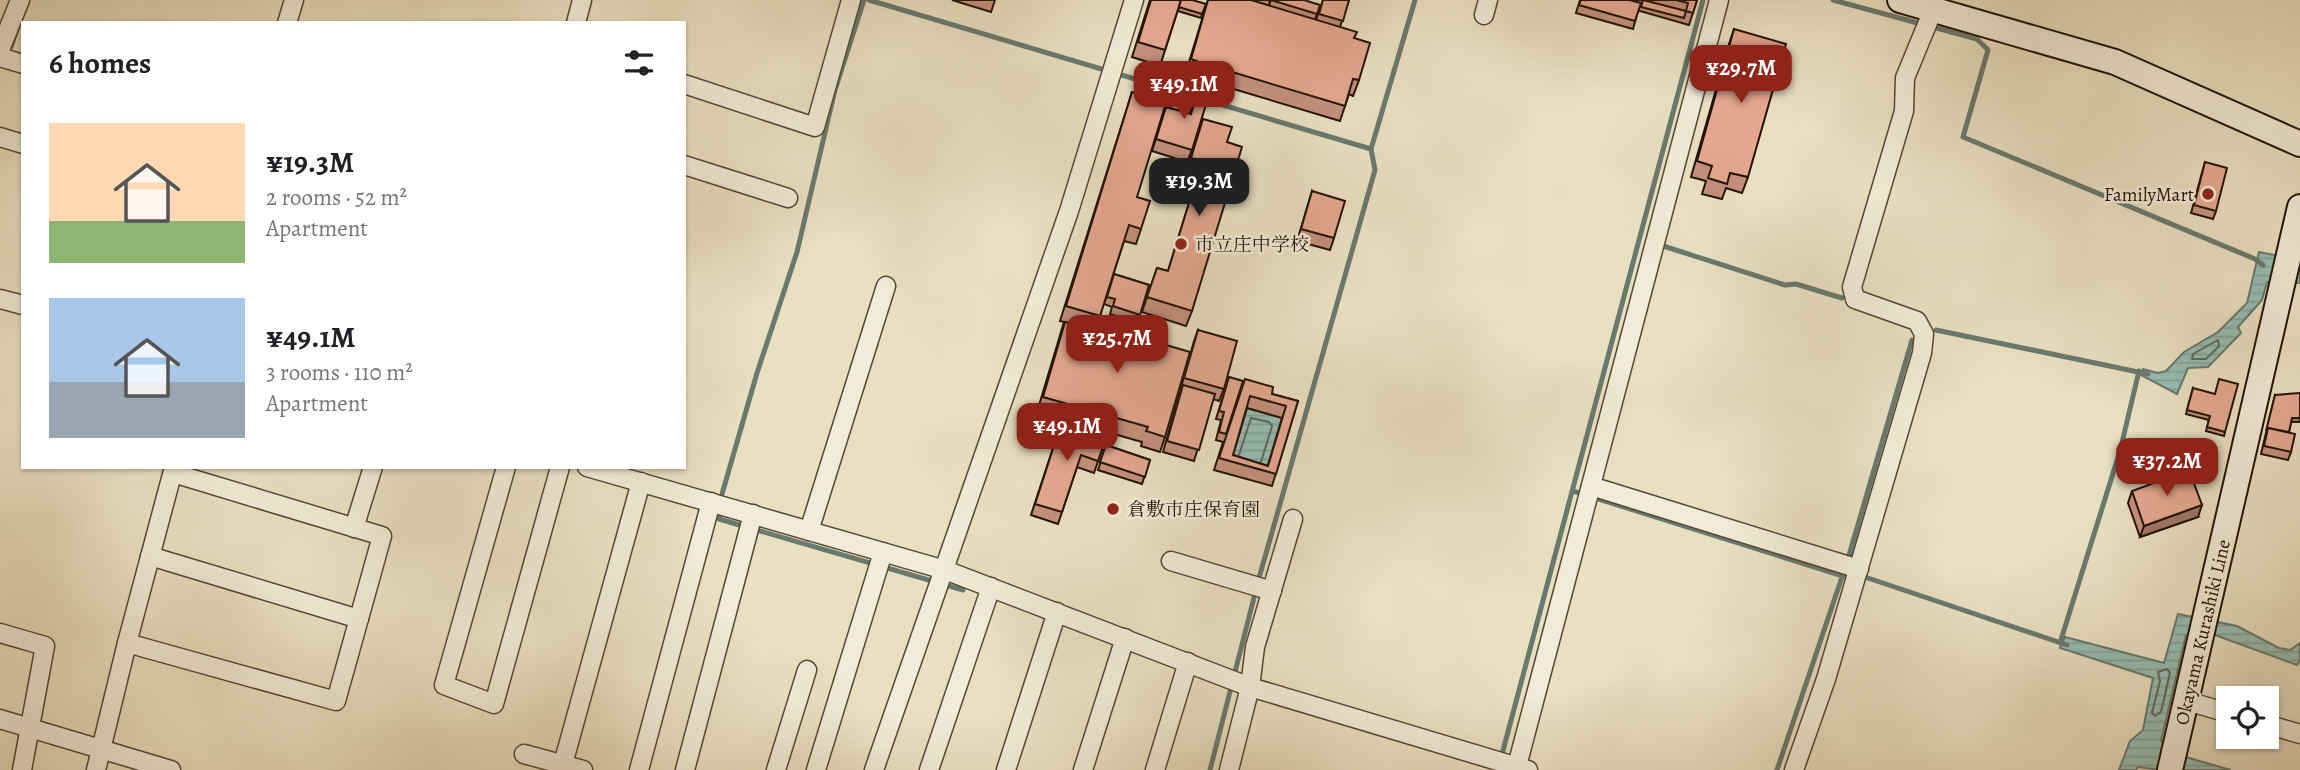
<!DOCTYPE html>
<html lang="en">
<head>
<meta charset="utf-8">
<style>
	:root { --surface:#fff; --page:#f2f2f2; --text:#202124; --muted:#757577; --accent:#8f2418 }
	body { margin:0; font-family:Alegreya,"Noto Serif JP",serif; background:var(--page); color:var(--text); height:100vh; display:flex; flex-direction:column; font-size:26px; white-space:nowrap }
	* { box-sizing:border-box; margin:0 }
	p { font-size:23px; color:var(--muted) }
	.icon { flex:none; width:38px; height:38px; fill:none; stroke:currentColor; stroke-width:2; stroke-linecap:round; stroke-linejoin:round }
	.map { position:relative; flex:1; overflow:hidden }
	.side { position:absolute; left:21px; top:21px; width:665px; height:448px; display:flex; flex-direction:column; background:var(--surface); border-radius:0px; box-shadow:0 2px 5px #0004 }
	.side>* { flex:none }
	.tools { position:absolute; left:2216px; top:686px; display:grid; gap:14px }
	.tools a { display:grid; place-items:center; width:63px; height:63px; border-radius:0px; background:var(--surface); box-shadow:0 2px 5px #0004; font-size:35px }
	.price { position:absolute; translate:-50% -60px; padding:0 16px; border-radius:14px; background:var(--accent); color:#fff; font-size:23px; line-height:46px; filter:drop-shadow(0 2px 4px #0008) }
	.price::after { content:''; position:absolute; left:50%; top:42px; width:21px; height:16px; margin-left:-10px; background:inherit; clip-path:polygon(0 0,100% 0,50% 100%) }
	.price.on { background:#222; color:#fff }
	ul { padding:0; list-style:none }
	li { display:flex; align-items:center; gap:21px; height:175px; padding:0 28px }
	li span { display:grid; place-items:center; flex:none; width:196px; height:140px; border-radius:0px; color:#555 }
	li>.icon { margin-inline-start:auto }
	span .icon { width:84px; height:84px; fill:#fffc; stroke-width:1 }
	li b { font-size:30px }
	h2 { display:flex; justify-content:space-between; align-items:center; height:84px; padding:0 28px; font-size:30px }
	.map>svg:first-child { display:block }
	.water { fill:url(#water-rules); stroke:#69796e; stroke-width:2 }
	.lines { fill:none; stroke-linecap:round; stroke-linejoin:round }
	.shore { stroke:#5e685c; stroke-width:2 }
	.stream { stroke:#69796e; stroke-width:5 }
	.street-casing { stroke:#554634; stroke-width:21 }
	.secondary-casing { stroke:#241304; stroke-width:28 }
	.street { stroke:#f1ebd7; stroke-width:18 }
	.secondary { stroke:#f1ebd7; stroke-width:24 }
	.wall { fill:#c4907d; stroke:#241304; stroke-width:2; fill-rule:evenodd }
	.shaded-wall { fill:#a07666; stroke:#241304; stroke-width:2 }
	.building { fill:#e4a891; stroke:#241304; stroke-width:2; fill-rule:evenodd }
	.poi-dot { fill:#8f2418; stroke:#f1ebd7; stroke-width:2.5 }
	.labels { text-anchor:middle; stroke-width:5; stroke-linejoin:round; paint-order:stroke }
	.poi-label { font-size:19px; fill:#241304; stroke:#f1ebd7; text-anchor:start }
	.street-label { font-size:19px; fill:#241304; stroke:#f1ebd7 }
</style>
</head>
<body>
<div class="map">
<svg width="2300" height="770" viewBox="0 0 2300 770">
	<defs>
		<pattern id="water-rules" width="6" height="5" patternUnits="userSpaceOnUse" patternTransform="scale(1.75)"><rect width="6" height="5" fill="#97bdb4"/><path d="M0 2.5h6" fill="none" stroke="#82a299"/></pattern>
	</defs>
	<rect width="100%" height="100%" fill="#e9e0c2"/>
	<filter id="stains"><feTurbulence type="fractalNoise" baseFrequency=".00286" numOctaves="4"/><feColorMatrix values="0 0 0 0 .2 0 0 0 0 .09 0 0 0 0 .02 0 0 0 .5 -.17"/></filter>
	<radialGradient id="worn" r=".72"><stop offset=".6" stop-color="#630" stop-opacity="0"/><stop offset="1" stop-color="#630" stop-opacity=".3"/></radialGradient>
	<g class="water">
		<polygon points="2259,252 2300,260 2300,283 2267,282 2262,300 2238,327 2241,333 2208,367 2188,368 2177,394 2141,375 2143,369 2158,373 2166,371 2184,352 2218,332 2247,303"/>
		<polygon points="1246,408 1282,418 1264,477 1228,467"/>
		<polygon points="2178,614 2237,626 2279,648 2290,650 2300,643 2300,660 2297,665 2215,635 2186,635 2161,741 2189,758 2231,770 2160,770 2138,767 2136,770 2119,770 2130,741 2143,730 2153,678 2060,648 2065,637 2164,663"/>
	</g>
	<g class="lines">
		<g class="shore">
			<polygon points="2218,340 2219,346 2206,359 2192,359 2193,354"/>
			<polyline points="1239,455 1251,418 1269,422 1272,426 1261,462"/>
			<polygon points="2167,669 2170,673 2161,712 2155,716 2152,713 2160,681 2158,672"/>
		</g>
		<g class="stream">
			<polyline points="869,0 1371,149"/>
			<polyline points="1833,0 1977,39 1988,50 1963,137 2255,259 2263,265"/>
			<polyline points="11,47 19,23"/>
			<polyline points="1657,244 1785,285 1796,284 1842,298"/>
			<polyline points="1936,330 2148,374"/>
			<polyline points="1573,491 1843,576 1865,577 2067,645"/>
			<polyline points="722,494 757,373 797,252 835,90 864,0"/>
			<polyline points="720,515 719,519 963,590"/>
			<polyline points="1847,562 1912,340"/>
			<polyline points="2060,643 2120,451 2139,371"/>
			<polyline points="1501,758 1703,0"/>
			<polyline points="1210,770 1259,578 1375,170 1371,149 1415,0"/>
			<polyline points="1777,770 1843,574"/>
		</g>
		<g class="street-casing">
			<g id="street">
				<polyline points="1484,15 1488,0"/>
				<polyline points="287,23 294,0"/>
				<polyline points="576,23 582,0"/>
				<polyline points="0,50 20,0"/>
				<polyline points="0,57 23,64"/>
				<polyline points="684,84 815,127 851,0"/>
				<polyline points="0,137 23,144"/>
				<polyline points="684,165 788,198"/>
				<polyline points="0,299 23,305"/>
				<polyline points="506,467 444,685 494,704 560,467"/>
				<polyline points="587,467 945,570 1250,687 1528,770"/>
				<polyline points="1591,486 1859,569"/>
				<polyline points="354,528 373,467"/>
				<polyline points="809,531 886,286"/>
				<polyline points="150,556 359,619"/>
				<polyline points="1171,561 1272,591"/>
				<polyline points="0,633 45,646 22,770"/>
				<polyline points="127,643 336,701 382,536 173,473"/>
				<polyline points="2187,701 2228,713"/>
				<polyline points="0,719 171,770"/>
				<polyline points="2266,724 2300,734"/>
				<polyline points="524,754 583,770"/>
				<polyline points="563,764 641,482"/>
				<polyline points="1517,766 1719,0"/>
				<polyline points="96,770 127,643 174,467"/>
				<polyline points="639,770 711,502"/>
				<polyline points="685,770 753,514"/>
				<polyline points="776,770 807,670"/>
				<polyline points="816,770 883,552"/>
				<polyline points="874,770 1069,211 1134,0"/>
				<polyline points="929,770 991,587"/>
				<polyline points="1006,770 1057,612"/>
				<polyline points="1083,770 1125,638"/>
				<polyline points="1155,770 1188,662"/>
				<polyline points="1229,770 1250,687 1255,647 1293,519"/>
				<polyline points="1794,770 1826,679 1922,353 1924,334 1917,321 1855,299 1852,287 1904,111 1905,78 1933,10"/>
			</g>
		</g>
		<g class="secondary-casing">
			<g id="secondary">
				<polyline points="1900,0 2115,62 2300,144"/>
				<polyline points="2170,770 2300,207"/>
			</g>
		</g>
		<use href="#street" class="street"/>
		<use href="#secondary" class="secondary"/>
	</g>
	<g class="wall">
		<polygon points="952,0 995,0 991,12"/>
		<polygon points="1150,0 1181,0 1160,66 1132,57"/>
		<polygon points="1181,0 1202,14 1201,18 1178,11"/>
		<polygon points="1208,0 1270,0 1269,5 1271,0 1320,5 1315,19 1316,20 1323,0 1349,0 1340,27 1354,38 1359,80 1353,96 1349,94 1340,121 1227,87 1225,94 1207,88 1192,150 1187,162 1152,151 1166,107 1190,114 1199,86 1197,85 1199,79 1185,75"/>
		<polygon points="1580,0 1697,0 1689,25 1640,11 1638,11 1633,29 1576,13"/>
		<polygon points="1734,29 1748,177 1742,193 1726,188 1722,199 1702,194 1706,181 1691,177 1729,44"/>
		<polygon points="1132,92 1137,197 1141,229 1136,244 1124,241 1097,325 1165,437 1160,452 1141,446 1142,442 1037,412 1064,322 1060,321"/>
		<polygon points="1203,119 1227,142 1192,311 1186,326 1142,312 1157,268 1168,271 1197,177 1186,173"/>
		<polygon points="2205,162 2216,211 2213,219 2191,213"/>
		<polygon points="1312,191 1334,238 1330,250 1297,241"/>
		<polygon points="1114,274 1149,285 1137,323 1110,314 1112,307 1104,304"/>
		<polygon points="1198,330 1224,389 1219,401 1213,399 1194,461 1163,452 1194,341"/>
		<path d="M1229,377L1272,394L1298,401L1272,486L1214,470L1223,442L1216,440L1221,420L1216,419ZM1247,408L1282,418L1268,466L1233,455Z"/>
		<polygon points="2193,388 2225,432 2224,436 2206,431 2209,420 2186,414"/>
		<polygon points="2275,395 2300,422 2291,422 2289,432 2291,452 2288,460 2261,454"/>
		<polygon points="1058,433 1107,435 1094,473 1077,467 1058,524 1031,515"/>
		<polygon points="1106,445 1150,460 1142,484 1098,470"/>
		<polygon points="2161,450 2181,455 2175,473 2156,468"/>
		<polygon points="2132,491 2198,517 2140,537 2128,503"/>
	</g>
	<g class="shaded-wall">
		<polygon points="2292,418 2300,418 2300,422 2290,422"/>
		<polygon points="2202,505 2198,517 2140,537 2144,526"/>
	</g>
	<g class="building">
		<polygon points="1151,0 1181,0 1165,50 1138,42"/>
		<polygon points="1181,0 1192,0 1206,4 1202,14 1179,7"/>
		<polygon points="1208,0 1251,0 1357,32 1354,38 1370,43 1359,80 1353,79 1345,106 1232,72 1230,78 1203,70 1204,64 1191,59"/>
		<polygon points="1271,0 1304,0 1320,5 1317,14"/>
		<polygon points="1323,0 1349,0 1343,21 1319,14"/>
		<polygon points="1581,0 1629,0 1641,3 1635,21 1579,5"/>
		<polygon points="1643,0 1686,11 1684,18 1641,7"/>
		<polygon points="1676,0 1697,0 1693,13 1686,11 1688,3"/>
		<polygon points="1734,29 1786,44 1748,177 1730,173 1727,184 1708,178 1712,166 1697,161"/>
		<polygon points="1203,75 1210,78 1204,97 1208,98 1192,150 1156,139 1166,107 1191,114"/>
		<polygon points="1132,92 1166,103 1137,197 1150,201 1141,229 1129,225 1100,316 1066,306"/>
		<polygon points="1203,119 1232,127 1227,142 1242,147 1192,311 1147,297 1157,268 1168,271 1202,161 1191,158"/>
		<polygon points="2205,162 2227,168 2216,211 2194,205"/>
		<polygon points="1312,191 1345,201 1334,238 1301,229"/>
		<polygon points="1114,274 1149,285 1140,315 1113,306 1115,299 1107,297"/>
		<polygon points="1073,318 1190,352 1165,437 1146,431 1148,427 1043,397 1065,322 1071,323"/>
		<polygon points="1198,330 1237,341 1224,389 1184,378"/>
		<polygon points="1229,377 1243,381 1226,434 1219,432 1224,412 1219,411"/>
		<path d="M1245,379L1273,387L1272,394L1298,401L1276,474L1219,458ZM1250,396L1286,406L1268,466L1233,455Z"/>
		<polygon points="2219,379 2238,384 2225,432 2207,427 2210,416 2187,410 2193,388 2215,394"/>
		<polygon points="1183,385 1215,394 1199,450 1167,441"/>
		<polygon points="2300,393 2300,418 2292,418 2289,432 2268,428 2266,431 2275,395"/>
		<polygon points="1062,421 1107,435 1098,461 1081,455 1062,512 1035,504"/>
		<polygon points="2268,428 2295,434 2291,452 2264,446"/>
		<polygon points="1106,445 1150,460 1145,477 1100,462"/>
		<polygon points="2161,450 2181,455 2177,469 2157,464"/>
		<polygon points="2189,470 2202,505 2144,526 2132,491"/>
	</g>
	<g class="poi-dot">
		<circle cx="2208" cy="194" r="7"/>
		<circle cx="1181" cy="244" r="7"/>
		<circle cx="1113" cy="509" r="7"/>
	</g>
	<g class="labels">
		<g class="poi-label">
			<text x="2194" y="201" text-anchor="end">FamilyMart</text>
			<text x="1195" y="251">市立庄中学校</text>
			<text x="1127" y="516">倉敷市庄保育園</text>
		</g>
		<g class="street-label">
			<text transform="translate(2202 632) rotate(-77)" y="7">Okayama Kurashiki Line</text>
		</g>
	</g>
	<rect width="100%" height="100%" filter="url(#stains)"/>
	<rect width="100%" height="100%" fill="url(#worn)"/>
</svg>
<div class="tools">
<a><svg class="icon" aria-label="locate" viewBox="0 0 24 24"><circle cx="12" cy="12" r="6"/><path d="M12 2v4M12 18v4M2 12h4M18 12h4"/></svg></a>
</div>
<b class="price" style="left:1741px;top:105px">¥29.7M</b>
<b class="price" style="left:1184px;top:121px">¥49.1M</b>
<b class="price on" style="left:1199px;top:218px">¥19.3M</b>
<b class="price" style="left:1117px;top:375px">¥25.7M</b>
<b class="price" style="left:1067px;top:463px">¥49.1M</b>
<b class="price" style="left:2167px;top:498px">¥37.2M</b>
<section class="side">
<h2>6 homes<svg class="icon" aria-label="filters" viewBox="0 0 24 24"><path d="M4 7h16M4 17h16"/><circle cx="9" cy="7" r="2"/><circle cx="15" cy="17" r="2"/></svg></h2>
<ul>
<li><span style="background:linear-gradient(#ffd9b3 70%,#8fb573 0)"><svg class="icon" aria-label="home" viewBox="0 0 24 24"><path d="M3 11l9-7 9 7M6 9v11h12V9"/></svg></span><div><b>¥19.3M</b><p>2 rooms · 52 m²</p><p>Apartment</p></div></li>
<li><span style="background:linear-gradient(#a9c7e8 60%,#9aa5b1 0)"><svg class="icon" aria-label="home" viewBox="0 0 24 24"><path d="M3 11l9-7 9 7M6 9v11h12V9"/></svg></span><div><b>¥49.1M</b><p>3 rooms · 110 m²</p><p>Apartment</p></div></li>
</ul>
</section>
</div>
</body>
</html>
